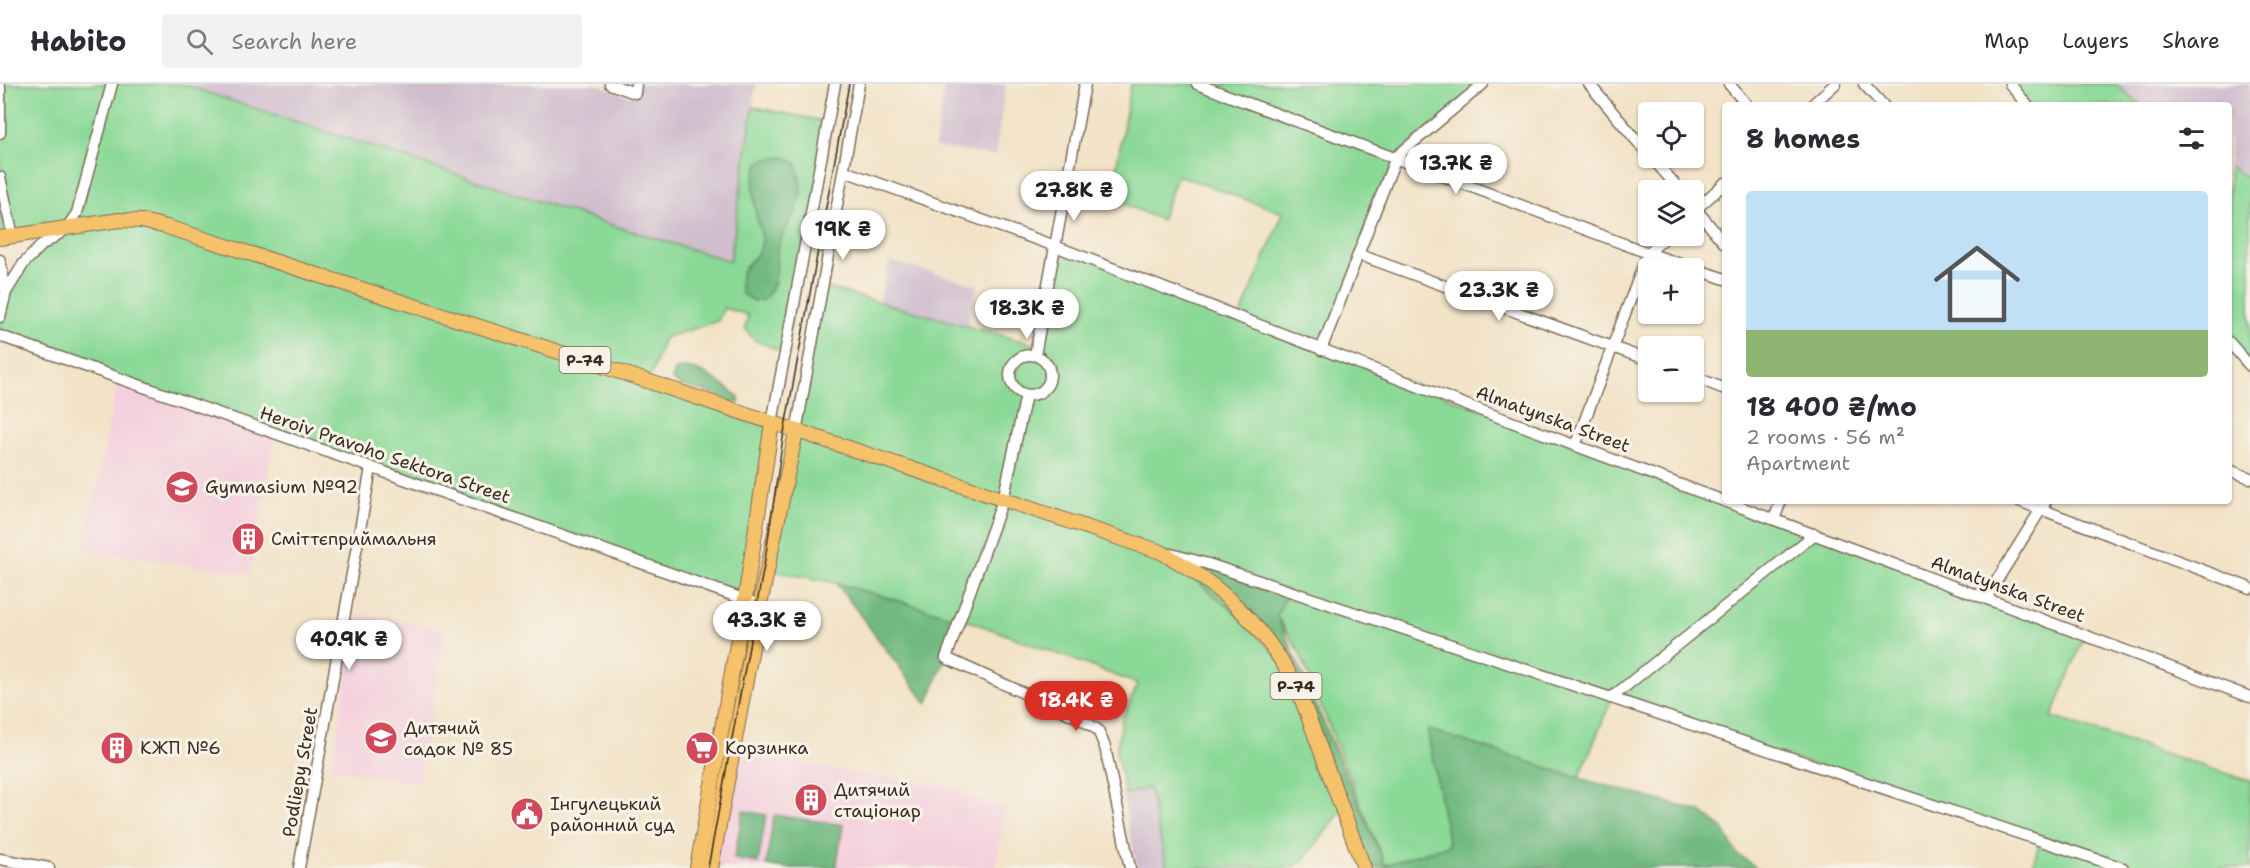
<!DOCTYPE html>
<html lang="en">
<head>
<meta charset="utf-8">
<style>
	:root { --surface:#fff; --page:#f2f2f3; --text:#2b2b33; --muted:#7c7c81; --line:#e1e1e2; --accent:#d93025 }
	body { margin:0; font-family:"Shantell Sans",sans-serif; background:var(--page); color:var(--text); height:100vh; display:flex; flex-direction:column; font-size:22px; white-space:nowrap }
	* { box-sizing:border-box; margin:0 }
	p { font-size:20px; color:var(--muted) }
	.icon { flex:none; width:33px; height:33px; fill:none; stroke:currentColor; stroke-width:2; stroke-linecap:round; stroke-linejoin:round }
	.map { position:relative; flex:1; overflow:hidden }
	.sheet { position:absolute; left:1722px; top:18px; width:510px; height:402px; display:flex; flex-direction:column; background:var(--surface); border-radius:6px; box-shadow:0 2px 4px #0004 }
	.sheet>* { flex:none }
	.controls { position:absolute; left:1638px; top:18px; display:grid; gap:12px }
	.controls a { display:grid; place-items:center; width:66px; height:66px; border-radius:6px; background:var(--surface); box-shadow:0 2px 4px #0004; font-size:30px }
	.price { position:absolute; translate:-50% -51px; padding:0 14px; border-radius:21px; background:#fff; color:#222; font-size:20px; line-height:39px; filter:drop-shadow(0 2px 3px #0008) }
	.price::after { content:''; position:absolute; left:50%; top:36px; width:18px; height:14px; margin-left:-9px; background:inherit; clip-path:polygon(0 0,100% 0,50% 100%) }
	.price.selected { background:var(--accent); color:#fff }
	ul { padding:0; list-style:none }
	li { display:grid; align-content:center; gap:12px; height:318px; padding:0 24px }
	li span { display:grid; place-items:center; height:186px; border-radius:6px; color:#555 }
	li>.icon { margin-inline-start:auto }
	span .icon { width:108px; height:108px; fill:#fffc; stroke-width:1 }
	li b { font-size:26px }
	h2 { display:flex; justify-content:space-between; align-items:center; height:72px; padding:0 24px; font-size:26px }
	header { display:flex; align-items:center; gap:36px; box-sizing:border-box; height:84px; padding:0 30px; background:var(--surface); border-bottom:2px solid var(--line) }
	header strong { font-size:28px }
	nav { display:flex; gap:33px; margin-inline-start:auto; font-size:21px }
	.search { width:420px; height:54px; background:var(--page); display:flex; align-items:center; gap:15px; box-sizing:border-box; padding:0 21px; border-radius:6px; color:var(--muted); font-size:22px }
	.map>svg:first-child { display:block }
	.built { fill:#f4cfdd }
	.industrial { fill:#d0bdcd }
	.green { fill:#8bd997; stroke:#63825a; stroke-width:1.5 }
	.forest { fill:#70b980; stroke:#56724f; stroke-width:1.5 }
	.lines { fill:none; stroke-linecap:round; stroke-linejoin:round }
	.minor-casing { stroke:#7b6a59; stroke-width:13 }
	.major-casing { stroke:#7b6a59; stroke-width:16 }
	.minor { stroke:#fff; stroke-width:10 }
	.major { stroke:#f5c16b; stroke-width:14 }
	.tram { stroke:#3b2a1e; stroke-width:1.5 }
	.labels { text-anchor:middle; stroke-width:6; stroke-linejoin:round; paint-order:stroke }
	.shield { fill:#f7f3e8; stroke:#73665b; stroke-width:1.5 }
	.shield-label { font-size:16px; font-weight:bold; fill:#3b2a1e }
	.street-label { font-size:18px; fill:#3b2a1e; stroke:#f7f3e8 }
	.poi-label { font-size:18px; fill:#3b2a1e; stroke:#f7f3e8; text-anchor:start }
</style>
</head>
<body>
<header>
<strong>Habito</strong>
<div class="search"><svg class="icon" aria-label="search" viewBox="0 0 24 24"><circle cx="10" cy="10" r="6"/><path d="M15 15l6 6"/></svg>Search here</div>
<nav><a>Map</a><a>Layers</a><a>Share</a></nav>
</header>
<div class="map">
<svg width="2250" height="784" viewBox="0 0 2250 784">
	<rect width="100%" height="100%" fill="#f7f3e8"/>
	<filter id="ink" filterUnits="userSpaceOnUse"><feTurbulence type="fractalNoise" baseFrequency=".0167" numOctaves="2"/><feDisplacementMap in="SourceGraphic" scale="12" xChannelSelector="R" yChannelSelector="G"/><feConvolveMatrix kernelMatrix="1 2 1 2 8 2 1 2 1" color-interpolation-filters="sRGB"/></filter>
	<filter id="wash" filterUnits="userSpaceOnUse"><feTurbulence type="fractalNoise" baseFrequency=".008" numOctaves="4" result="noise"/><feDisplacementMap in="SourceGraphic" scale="24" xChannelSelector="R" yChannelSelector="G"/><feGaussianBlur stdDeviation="1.35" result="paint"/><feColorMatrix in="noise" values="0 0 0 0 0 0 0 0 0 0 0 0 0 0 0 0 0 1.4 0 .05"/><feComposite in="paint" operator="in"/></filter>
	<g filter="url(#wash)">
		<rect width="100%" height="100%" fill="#f2e2c6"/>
		<g class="built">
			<polygon points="118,295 275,350 250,490 84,466"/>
			<polygon points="358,530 445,546 419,700 331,684"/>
			<polygon points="732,669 949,703 1006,724 996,784 711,784"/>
		</g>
		<g class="industrial">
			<polygon points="181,0 596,0 630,13 636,0 756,0 730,177 611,141"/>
			<polygon points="945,0 1006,0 995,72 935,63"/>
			<polygon points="2115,0 2250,0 2250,96 2229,82 2229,21 2141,21"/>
			<polygon points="890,177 978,201 967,242 879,218"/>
			<polygon points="1149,703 1167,784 1137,784 1122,711"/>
		</g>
		<g class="green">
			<polygon points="0,0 181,0 611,141 730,177 753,23 828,38 785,269 754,256 745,244 748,231 724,224 718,237 664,254 649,298 772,339 745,515 0,252 0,176 6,206 24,179 64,145 0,154"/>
			<polygon points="1131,0 1483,0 1396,73 1322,266 2085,551 2052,633 2250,697 2250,784 2032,784 2040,756 1612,614 1579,694 1428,646 1449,761 1385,781 1299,567 1276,531 1193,485 1285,581 1343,725 1302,778 1291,784 1167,784 1149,704 1125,710 1116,668 1122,635 1138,600 975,539 836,499 768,486 824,203 1037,261 1055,162 1240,233 1283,129 1178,91 1161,136 1111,114"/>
			<polygon points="2010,0 2115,0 2141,21 2027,21"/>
			<polygon points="2229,82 2250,96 2250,282 2229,258"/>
		</g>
		<g class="forest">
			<path d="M785,73L796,79C809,122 794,122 780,158C774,171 779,187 774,200C773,205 767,211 764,216L754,217L742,210C734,177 759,181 762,157C763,152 759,144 758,139C754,124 747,81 766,75C771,73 779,74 785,73Z"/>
			<path d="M682,284C704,284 723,301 739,313V319L731,318L715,310L679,301L672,295L675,287Z"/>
			<polygon points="1161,468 1289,507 1277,531 1385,781 1449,761 1427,645 1579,694 1701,728 1723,745 1737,770 1757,784 1364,784 1298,605 1266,554"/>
			<polygon points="836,499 961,535 927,620 846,512"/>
			<polygon points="743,727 766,731 758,779 734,775"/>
			<polygon points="774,731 843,741 836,784 785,784 766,781"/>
		</g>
	</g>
	<g filter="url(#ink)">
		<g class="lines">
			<g class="minor-casing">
				<g id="minor">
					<polyline points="610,0 635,9 636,0"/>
					<polyline points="1197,0 1648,169 1725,195"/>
					<polyline points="1589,0 1648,70"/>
					<polyline points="1729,0 1747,21"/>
					<polyline points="1864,0 1883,21"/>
					<polyline points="2010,0 2027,21"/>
					<polyline points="0,3 0,49"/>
					<polyline points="1812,21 1835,0"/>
					<polyline points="1652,74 1680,106"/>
					<polyline points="844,87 1055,162 1461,319 2250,613"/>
					<polyline points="0,93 13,153"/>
					<polyline points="1694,123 1725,160"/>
					<polyline points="1694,127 1725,99"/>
					<polyline points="1360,171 1648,276"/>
					<polyline points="0,176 6,208 0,233"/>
					<polyline points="6,208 24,179 42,161 66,145 77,129 112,0"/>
					<polyline points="0,252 760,521"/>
					<polyline points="2229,258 2250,282"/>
					<polyline points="1321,266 1396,73 1483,0"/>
					<circle cx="1030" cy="291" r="20"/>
					<polyline points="1035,271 1085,0"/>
					<polyline points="1694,293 1725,305"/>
					<polyline points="1026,311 1003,416 946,574 1081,635 1098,646 1105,663 1130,784"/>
					<polyline points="772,339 835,0"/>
					<polyline points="796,348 859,0"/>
					<polyline points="1575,362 1648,169 1667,152"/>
					<polyline points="2229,386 2250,394"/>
					<polyline points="2019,417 2250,504"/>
					<polyline points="1774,435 1781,417"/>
					<polyline points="1171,470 1208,480 2123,784"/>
					<polyline points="1986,514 2046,417"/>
					<polyline points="1611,614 1815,450"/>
					<polyline points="0,775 49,784"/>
					<polyline points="299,784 371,384"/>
				</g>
			</g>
			<g class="major-casing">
				<g id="major">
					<path d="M0,154L119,136L142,137L167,143L581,275L1161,468C1222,501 1265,543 1298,605L1364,784"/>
					<polyline points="697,784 745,515 772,339"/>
					<polyline points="711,784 760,521 796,348"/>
				</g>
			</g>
			<use href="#minor" class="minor"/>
			<use href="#major" class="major"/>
			<polyline class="tram" points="708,784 765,476 783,354 849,0"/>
		</g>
	</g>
	<defs>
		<g id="school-disc" transform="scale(1.725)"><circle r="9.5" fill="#d1495b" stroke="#f7f3e8"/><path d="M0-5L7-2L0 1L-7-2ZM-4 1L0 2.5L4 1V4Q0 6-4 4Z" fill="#fff"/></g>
		<g id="building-disc" transform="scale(1.725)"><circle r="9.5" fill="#d1495b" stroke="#f7f3e8"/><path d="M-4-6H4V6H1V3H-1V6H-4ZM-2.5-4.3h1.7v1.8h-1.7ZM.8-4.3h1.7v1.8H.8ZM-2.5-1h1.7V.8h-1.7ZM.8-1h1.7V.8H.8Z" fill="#fff"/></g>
		<g id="supermarket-disc" transform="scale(1.725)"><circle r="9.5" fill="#d1495b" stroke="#f7f3e8"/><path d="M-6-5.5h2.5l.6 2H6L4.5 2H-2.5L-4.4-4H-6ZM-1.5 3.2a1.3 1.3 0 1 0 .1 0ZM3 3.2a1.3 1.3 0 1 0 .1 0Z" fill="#fff"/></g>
		<g id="civic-disc" transform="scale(1.725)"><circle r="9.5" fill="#d1495b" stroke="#f7f3e8"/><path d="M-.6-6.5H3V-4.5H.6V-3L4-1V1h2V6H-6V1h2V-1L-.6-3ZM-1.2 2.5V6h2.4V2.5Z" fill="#fff"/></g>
	</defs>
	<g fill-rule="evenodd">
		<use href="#school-disc" x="182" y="403"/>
		<use href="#building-disc" x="248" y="455"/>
		<use href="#school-disc" x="381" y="654"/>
		<use href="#building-disc" x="117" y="664"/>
		<use href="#supermarket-disc" x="702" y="664"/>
		<use href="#building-disc" x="811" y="716"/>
		<use href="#civic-disc" x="527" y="730"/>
	</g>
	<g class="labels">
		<g class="shield">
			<rect x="559.5" y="263" width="51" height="26" rx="4.5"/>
			<rect x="1270.5" y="589" width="51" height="26" rx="4.5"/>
		</g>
		<g class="shield-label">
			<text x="585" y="282">Р-74</text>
			<text x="1296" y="608">Р-74</text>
		</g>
		<g class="street-label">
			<text transform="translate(1553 335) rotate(20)" y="6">Almatynska Street</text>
			<text transform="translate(385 371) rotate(19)" y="6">Heroiv Pravoho Sektora Street</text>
			<text transform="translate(2008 505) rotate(20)" y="6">Almatynska Street</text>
			<text transform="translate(300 688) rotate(-80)" y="6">Podliepy Street</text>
		</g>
		<g class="poi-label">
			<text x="205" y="409">Gymnasium №92</text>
			<text x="271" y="461">Сміттєприймальня</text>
			<text x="404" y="650">Дитячий<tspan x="404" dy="21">садок № 85</tspan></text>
			<text x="140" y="670">КЖП №6</text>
			<text x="725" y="670">Корзинка</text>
			<text x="834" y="712">Дитячий<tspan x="834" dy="21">стаціонар</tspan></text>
			<text x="550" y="726">Інгулецький<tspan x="550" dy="21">районний суд</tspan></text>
		</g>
	</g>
</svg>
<div class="controls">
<a><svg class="icon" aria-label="locate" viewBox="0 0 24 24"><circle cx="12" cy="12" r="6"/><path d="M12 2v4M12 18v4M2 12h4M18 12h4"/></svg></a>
<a><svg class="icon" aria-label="layers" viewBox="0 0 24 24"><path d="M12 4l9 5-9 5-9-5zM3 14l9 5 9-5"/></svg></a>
<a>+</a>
<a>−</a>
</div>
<b class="price" style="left:1456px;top:111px">13.7K ₴</b>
<b class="price" style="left:1074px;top:138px">27.8K ₴</b>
<b class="price" style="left:843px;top:177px">19K ₴</b>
<b class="price" style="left:1499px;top:238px">23.3K ₴</b>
<b class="price" style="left:1027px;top:256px">18.3K ₴</b>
<b class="price" style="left:767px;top:568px">43.3K ₴</b>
<b class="price" style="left:349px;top:587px">40.9K ₴</b>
<b class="price selected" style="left:1076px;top:648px">18.4K ₴</b>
<section class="sheet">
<h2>8 homes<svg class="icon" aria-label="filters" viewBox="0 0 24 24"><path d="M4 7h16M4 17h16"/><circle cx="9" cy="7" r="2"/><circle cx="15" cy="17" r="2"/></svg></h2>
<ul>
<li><span style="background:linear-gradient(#bfe0f5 75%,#8fb573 0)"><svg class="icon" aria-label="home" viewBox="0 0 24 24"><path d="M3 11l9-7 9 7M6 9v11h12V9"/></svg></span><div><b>18 400 ₴/mo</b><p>2 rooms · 56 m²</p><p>Apartment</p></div></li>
</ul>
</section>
</div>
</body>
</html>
